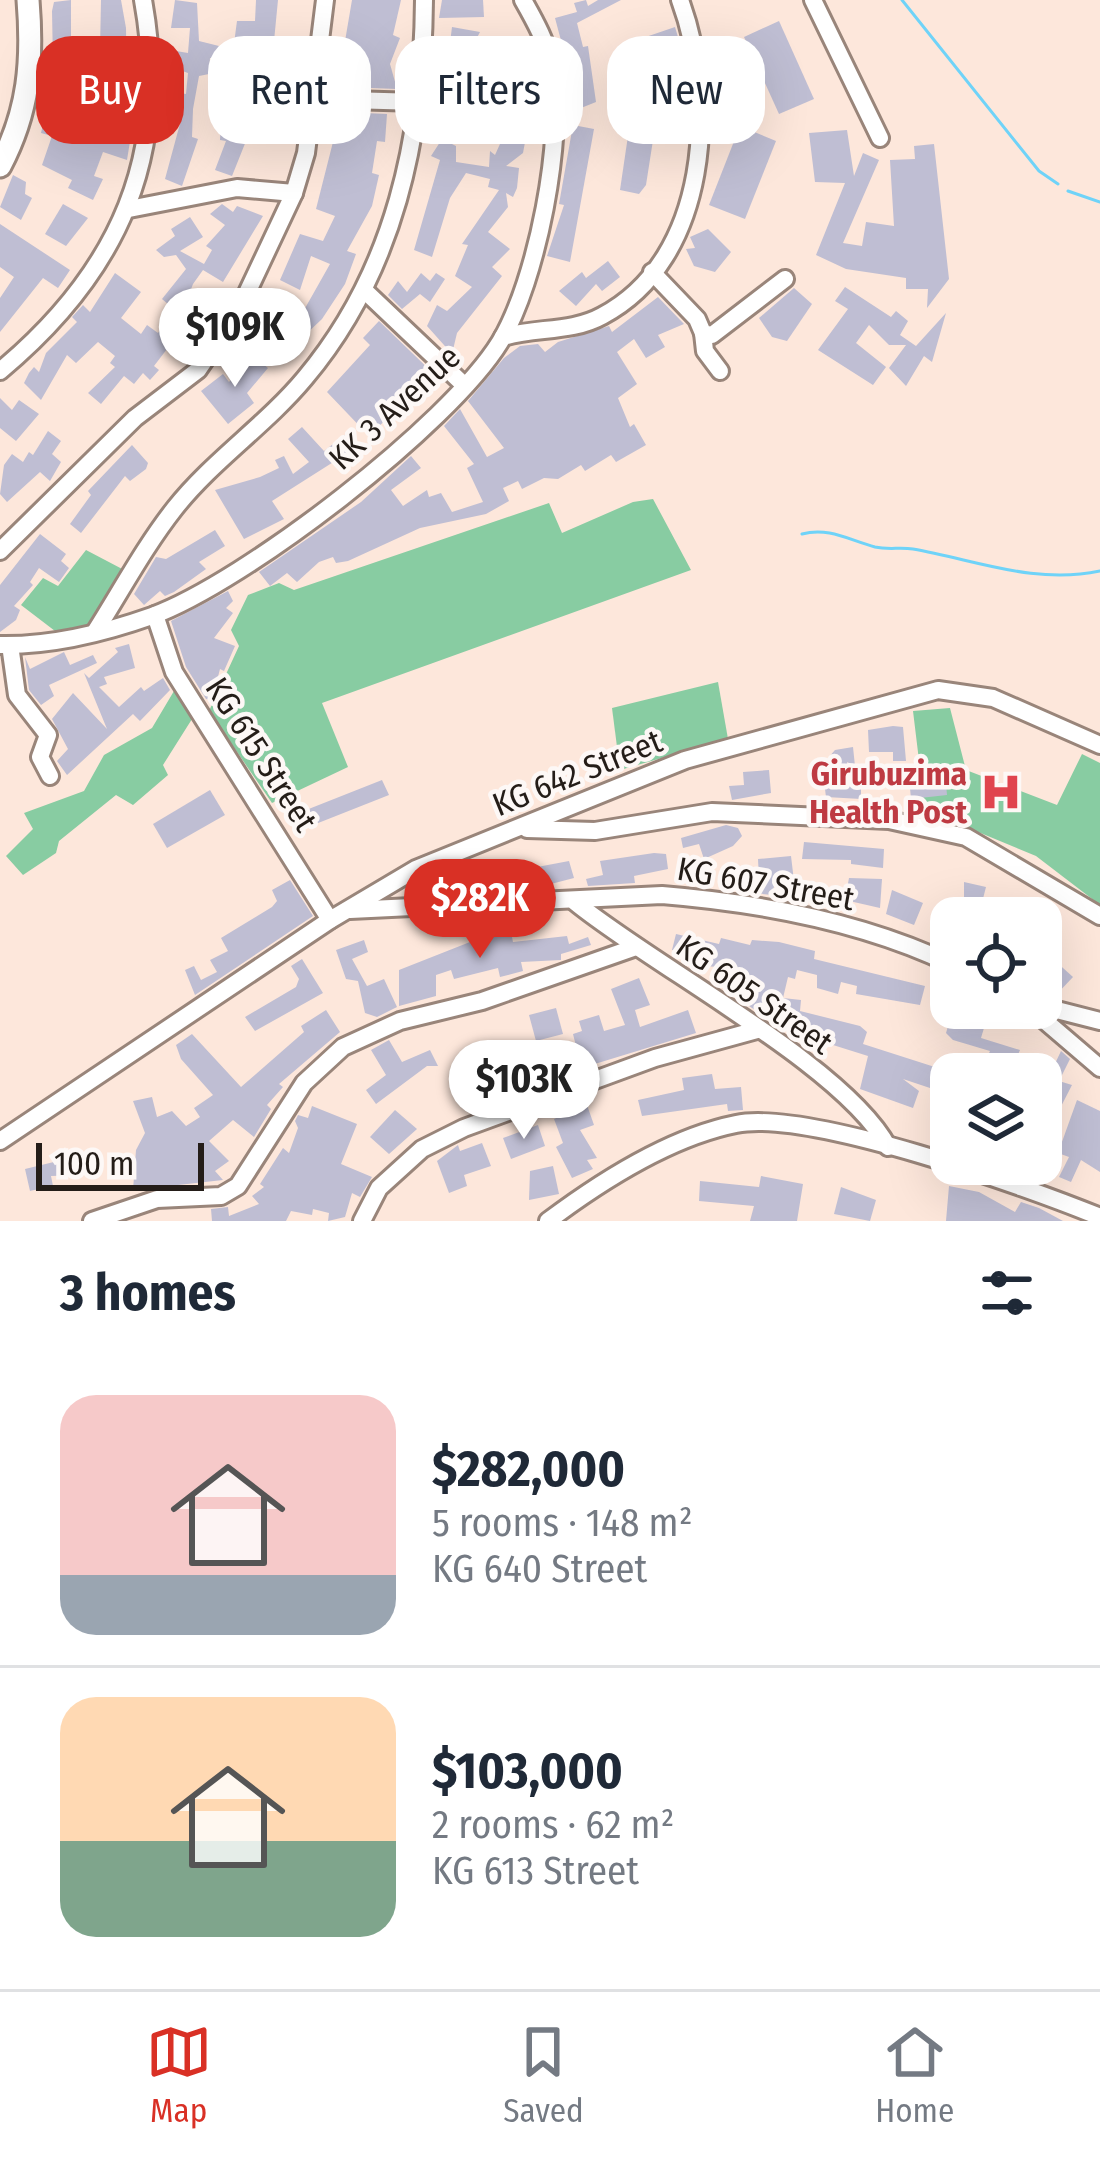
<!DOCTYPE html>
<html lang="en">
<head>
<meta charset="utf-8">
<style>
	:root { --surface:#fff; --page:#f6f6f7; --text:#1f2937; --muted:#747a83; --line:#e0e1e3; --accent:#d93025 }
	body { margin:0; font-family:"Fira Sans Condensed",sans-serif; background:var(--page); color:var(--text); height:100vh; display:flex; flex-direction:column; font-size:45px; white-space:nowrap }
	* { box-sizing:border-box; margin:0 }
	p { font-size:39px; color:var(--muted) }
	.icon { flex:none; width:66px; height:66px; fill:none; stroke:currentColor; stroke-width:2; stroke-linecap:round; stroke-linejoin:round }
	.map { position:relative; height:1221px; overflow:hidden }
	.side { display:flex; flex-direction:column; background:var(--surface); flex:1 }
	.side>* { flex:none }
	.banner { position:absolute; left:36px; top:36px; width:1029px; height:108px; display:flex; gap:24px }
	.controls { position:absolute; left:930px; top:897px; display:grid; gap:24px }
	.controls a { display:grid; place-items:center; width:132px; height:132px; border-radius:24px; background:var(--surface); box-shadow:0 12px 48px #0002; font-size:60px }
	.scale { position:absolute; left:36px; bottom:30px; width:168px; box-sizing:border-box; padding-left:12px; border:6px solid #241d18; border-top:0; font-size:33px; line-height:42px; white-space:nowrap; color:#241d18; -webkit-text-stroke:9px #fdf8f6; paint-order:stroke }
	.price { position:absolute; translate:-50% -102px; padding:0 27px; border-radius:42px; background:#fff; color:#222; font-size:39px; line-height:78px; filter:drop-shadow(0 3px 6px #0008) }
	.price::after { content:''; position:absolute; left:50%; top:72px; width:36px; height:27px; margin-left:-18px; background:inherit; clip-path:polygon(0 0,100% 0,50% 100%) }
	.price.active { background:var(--accent); color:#fff }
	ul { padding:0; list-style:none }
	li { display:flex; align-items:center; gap:36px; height:300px; padding:0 60px }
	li+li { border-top:3px solid var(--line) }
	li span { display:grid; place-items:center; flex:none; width:336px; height:240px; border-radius:36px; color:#555 }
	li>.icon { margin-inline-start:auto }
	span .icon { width:144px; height:144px; fill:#fffc; stroke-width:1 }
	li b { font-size:51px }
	h2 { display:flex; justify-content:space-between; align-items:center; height:144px; padding:0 60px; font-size:51px }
	.chip { padding:0 42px; border-radius:36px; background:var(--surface); box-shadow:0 12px 48px #0002; font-size:42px; line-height:108px }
	.chip.active { background:var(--accent); color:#fff }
	.tab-bar { display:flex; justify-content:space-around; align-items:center; height:168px; border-top:3px solid var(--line); background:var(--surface); font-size:33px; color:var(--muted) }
	.tab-bar a { display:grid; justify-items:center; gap:6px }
	.tab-bar .active { color:var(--accent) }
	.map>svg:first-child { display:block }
	.green { fill:#88cca2 }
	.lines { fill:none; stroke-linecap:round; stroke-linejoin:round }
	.stream { stroke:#6fd3f8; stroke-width:3 }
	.building { fill:#bfbed3 }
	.minor-casing { stroke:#99857a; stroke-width:22 }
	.major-casing { stroke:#99857a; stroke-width:27 }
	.minor { stroke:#fff; stroke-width:16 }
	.major { stroke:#fff; stroke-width:21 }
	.labels { text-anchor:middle; stroke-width:9; stroke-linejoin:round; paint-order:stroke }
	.street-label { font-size:33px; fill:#241d18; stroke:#fdf8f6 }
	.health-label { font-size:33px; font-weight:bold; fill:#be3a42; stroke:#fdf8f6; text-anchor:end }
</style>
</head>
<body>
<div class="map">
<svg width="1100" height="1221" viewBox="0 0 1100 1221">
	<rect width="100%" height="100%" fill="#fde7db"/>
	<g class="green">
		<polygon points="653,499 691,570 322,703 348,767 272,803 209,711 239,646 231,630 248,595 279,583 294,590 549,503 562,533 633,502"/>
		<polygon points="86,550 126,571 87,625 55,631 21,605 43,578 58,586"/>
		<polygon points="718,682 728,739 620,770 612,708"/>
		<polygon points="174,691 192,719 163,765 168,775 133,805 116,795 59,841 56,853 23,875 6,856 33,829 24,813 84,791 104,755 152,728"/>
		<polygon points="950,708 966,770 1057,805 1082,754 1100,763 1100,905 1036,856 925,810 913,711"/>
	</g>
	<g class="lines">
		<g class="stream">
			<polyline points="902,0 1039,171 1058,184"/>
			<polyline points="1068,191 1100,202"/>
			<path d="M802,534C829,527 849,540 875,547C888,550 900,547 913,549C976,560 1035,585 1100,571"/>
		</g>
	</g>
	<g class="building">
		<polygon points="71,0 71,55 91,57 92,50 100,50 101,0 121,0 126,28 127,106 48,103 132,129 127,160 103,152 94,176 103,179 93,200 68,188 72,180 42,165 52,136 41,133 47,108 38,105 44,62 53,63 52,11 54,2"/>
		<polygon points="175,0 197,3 199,41 227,48 226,60 210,58 209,74 199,76 193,109 192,137 198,139 182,186 165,179 181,120 171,112 174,92 186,94 188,73 174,68 176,51 188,53 190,28 171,28"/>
		<polygon points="256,0 278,0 270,82 283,83 282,94 270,93 265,122 258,133 250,131 232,176 215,170 226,141 220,140 221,123 230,73 251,77 256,53 233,51 237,21 255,21"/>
		<polygon points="352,0 401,0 393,35 400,38 390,64 397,89 346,87 349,47 344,47"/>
		<polygon points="442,0 483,0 484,17 439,18"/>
		<polygon points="586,0 588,6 598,0 621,0 577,23 583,47 588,46 596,102 576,110 568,46 563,48 555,18 577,12 574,3"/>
		<polygon points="779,21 814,99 779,114 744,37"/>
		<polygon points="452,27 480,32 468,55 465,89 490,93 497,64 516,68 512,84 531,84 534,93 523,153 506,166 519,168 517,188 513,197 506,193 508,207 488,232 510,249 492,267 502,276 457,333 452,354 427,326 437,305 447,311 472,287 455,276 468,245 462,244 499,190 488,187 490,179 466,173 450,198 432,257 414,250 440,160 431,156 442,139 456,146 456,162 489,167 490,151 495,155 509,124 504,123 509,108 485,103 472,107 470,119 441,115"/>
		<polygon points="675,27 678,37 662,39 669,67 655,70 655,99 632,99 633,75 642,75 634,41"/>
		<polygon points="341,112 387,114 385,142 377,141 372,173 379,175 372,206 347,251 356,254 345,284 322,319 286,353 257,324 272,308 295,326 330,264 311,256 300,290 280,280 300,234 323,241 335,216 316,209 334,138 338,139"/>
		<polygon points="573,125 594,129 570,262 547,256 564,205 559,204"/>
		<polygon points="740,126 776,141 745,219 709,205"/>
		<polygon points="629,129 651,132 653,140 646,185 639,194 620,190"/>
		<polygon points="847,130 854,176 863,153 879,160 843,243 862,246 866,222 894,226 890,160 915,159 914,146 934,144 949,279 927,308 928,289 906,289 906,278 846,269 816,255 845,183 815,182 809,133"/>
		<polygon points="13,175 26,182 25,194 32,198 21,220 0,207"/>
		<polygon points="63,204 88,218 66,246 45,234"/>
		<polygon points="222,204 233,212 237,206 263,216 223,282 203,270 193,284 190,292 207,306 172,353 167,349 154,366 159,370 150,380 143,373 134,384 124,376 101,404 88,393 115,367 110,363 115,356 98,342 76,363 67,355 41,400 24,383 29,373 34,367 39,372 46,353 77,322 72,317 83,305 90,312 115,273 141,292 121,318 141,334 147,325 158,333 175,310 162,299 186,269 176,255 164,257 156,250 175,236 171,229 190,217 203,237 180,251 204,264 212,250 206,246 225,225 210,214"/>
		<polygon points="0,224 70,270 58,288 43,278 0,332 0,298 14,277 0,267"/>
		<polygon points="708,229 731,252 715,272 694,266 686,249 695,248 690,237"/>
		<polygon points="608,261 620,277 602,291 596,284 576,306 559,291 582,272 586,278"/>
		<polygon points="421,273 430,281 436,273 445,279 430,302 420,294 402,309 388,295 398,281 407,292"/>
		<polygon points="845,287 891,317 896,311 908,321 900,335 916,346 946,313 932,362 924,356 906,386 889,368 906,345 889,345 869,325 856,343 886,367 873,385 818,350 848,309 835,301"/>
		<polygon points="794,288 812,304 787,341 772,337 759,318"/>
		<polygon points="658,297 684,324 658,335 665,347 646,358 634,339 617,352 637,384 618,398 630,427 634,424 646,445 616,462 611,455 585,471 581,465 558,479 544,478 522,489 518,481 503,488 509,501 486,514 420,528 348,561 336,563 333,557 319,562 297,582 287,573 270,586 259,572 361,502 411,456 421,468 391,490 403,506 427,490 429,497 441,493 452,512 483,502 467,468 474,464 444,426 460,409 487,457 504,448 468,401 504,358 520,346 538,344 545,352 558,342 609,326 612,332"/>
		<polygon points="379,321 438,378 425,397 405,387 410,396 369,436 327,392 370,345 363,338"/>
		<polygon points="252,355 268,368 247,393 254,403 228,424 201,391 223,374 229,382"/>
		<polygon points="0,398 12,410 19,400 39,414 16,441 0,428"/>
		<polygon points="302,427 324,451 346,434 357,447 272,501 284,519 244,539 215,490 260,477 279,468 275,460 284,456 293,474 309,462 288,439"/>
		<polygon points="48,431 61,441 52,454 61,462 50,481 40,472 7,502 0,494 4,465 12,454 23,462 29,452 33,455"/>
		<polygon points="132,445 148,463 146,469 130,481 125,476 81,533 70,524 91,495 88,491"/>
		<polygon points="215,530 225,546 199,562 206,569 174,592 165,596 160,591 144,605 134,594 156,557 166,559"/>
		<polygon points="40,534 66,554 61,561 69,568 59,582 39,568 30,582 33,585 14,606 20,610 16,620 0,632 0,585"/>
		<polygon points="228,591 233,601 226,608 233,613 214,638 235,646 224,671 220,669 212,700 206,699 186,667 171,621"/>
		<polygon points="129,644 135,668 104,677 107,684 99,687 119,707 141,687 144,691 163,678 170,690 140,721 133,714 67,775 57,761 68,749 52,719 73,693 107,729 84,673 89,678 118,652 115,648"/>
		<polygon points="64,652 70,665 93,655 97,663 49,685 54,696 41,705 29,690 25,657 30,669"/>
		<polygon points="893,726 903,727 906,761 893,761 893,752 869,752 868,730"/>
		<polygon points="853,747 855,766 847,762 852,788 861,788 861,799 826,797 822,765 835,750"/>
		<polygon points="769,770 771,793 732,800 729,786 744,785 743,772"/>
		<polygon points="945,773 947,795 911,799 909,777"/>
		<polygon points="382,780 389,795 303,829 296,814"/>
		<polygon points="210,790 225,815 167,848 153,824"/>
		<polygon points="726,825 738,828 742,836 733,846 704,859 699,844 683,848 681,838"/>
		<polygon points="804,842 884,849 883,868 851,864 851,860 802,859"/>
		<polygon points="654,853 666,854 668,869 634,876 635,883 588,886 586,879 603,875 600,861"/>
		<polygon points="791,856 794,881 775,882 772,895 745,892 743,884 759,880 758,859"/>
		<polygon points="569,861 574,878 547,885 546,878 507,890 439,893 437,880 468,880"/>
		<polygon points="849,878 882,879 880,908 845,900"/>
		<polygon points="290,880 313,916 195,995 185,970 194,966 201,980 217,972 210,960 228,951 221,938 272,907 277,901 272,890"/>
		<polygon points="964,882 986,887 978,918 953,918 964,903"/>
		<polygon points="892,890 923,903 914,925 886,914"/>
		<polygon points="475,923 478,937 511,932 513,942 567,936 569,944 588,937 591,945 561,954 561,960 521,962 523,971 500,977 498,968 454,979 451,970 436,975 436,996 399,1006 399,970 470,942 466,925"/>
		<polygon points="676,934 719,944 721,938 750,945 752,940 779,942 815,951 814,959 925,986 920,1005 856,994 857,986 841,982 838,994 817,988 817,975 797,970 795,979 788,977 783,998 801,1000 800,1011 860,1026 867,1032 863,1044 941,1069 939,1079 951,1081 951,1095 903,1079 919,1091 913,1108 860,1089 868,1056 833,1045 825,1036 795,1039 808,1021 758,1012 749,1006 753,985 736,982 739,968 701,966 703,957 672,950"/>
		<polygon points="364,940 368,952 352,959 367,986 384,979 397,1007 377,1017 365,1013 358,981 346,979 336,950"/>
		<polygon points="302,959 323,993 255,1031 245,1017 296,987 299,979 291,966"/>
		<polygon points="1053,959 1073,977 1055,996 1041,988 1041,972"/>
		<polygon points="639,978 650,1005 635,1010 640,1027 688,1010 696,1033 513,1089 505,1067 529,1058 531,1066 577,1050 573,1034 582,1031 579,1021 599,1015 604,1031 625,1025 611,989"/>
		<polygon points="556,1008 563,1034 536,1041 529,1015"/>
		<polygon points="326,1010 340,1032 279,1084 283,1087 267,1105 271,1109 254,1137 233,1120 209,1141 229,1161 215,1171 223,1180 133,1190 136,1150 145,1133 133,1101 152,1097 157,1117 172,1111 186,1126 200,1117 194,1108 213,1095 181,1059 176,1045 192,1034 241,1087 304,1032 301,1026"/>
		<polygon points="958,1021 984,1028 981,1038 1020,1050 1017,1057 1052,1070 1061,1051 1070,1059 1059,1081 1072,1085 1052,1124 1042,1118 1041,1074 979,1074 990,1051 953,1040 946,1033 949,1023 957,1025"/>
		<polygon points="389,1040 402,1062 430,1050 438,1066 427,1066 376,1104 366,1090 386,1075 371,1050"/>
		<polygon points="712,1074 715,1089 741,1087 743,1110 728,1111 727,1104 642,1116 638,1100 684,1090 682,1078"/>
		<polygon points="476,1075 478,1081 486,1079 492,1099 461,1107 459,1080"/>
		<polygon points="1077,1100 1100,1111 1100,1172 1081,1160 1071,1182 1059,1177 1069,1157 1058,1153"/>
		<polygon points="587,1105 594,1125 580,1130 597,1158 587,1160 593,1169 572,1178 556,1147 563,1143 554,1119"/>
		<polygon points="312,1106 357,1124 341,1164 372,1177 360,1197 352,1193 345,1217 328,1221 329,1213 313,1209 312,1215 291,1211 286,1221 212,1221 211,1209 228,1207 229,1216 259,1204 252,1196 264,1187 260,1184 283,1148 289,1153 298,1128 295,1121 298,1115 308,1118"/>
		<polygon points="395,1110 417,1129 389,1154 370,1137"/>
		<polygon points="538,1125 545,1146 511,1159 503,1138"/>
		<polygon points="482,1143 491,1166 464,1175 467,1186 449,1193 437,1161 458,1145 460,1151"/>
		<polygon points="61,1151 82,1151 83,1175 51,1176 53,1186 30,1191 25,1169 62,1160"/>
		<polygon points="553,1166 559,1194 529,1200 530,1171"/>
		<polygon points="761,1176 803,1184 797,1221 750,1221 754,1206 699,1201 700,1181 759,1187"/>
		<polygon points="949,1186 979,1192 1015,1212 1021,1202 1039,1208 1063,1221 946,1221"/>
		<polygon points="841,1187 876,1200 870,1221 834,1214"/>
	</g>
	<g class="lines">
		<g class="minor-casing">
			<g id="minor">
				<polyline points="813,0 880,138"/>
				<polyline points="315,99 418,102"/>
				<polyline points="129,209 237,188 294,193"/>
				<polyline points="652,272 697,319 703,333 712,335 785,279"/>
				<polyline points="364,290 463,384"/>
				<polyline points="703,333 705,351 720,371"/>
				<path d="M503,337C535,327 571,333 602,316C710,259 717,100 680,0"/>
				<path d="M0,371C120,271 171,154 143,0"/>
				<polyline points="0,551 135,418 198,370 239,310 294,193 306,153 325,0"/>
				<polyline points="155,615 174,672 330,920"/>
				<path d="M95,632C121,591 145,546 175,508C213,460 266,425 305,378C395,271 423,136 424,0"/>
				<path d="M0,645C50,646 104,633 152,616C245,582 449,425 500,342C537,281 565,137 552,67C547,43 535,21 523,0"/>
				<polyline points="10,645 17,695 48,735 40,757 50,776"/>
				<polyline points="527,829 595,831 712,812 889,820 966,837 1100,916"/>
				<path d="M575,902C653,966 845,1066 888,1147"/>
				<path d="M350,910L662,895C760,903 863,922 951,964"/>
				<polyline points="1041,1006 1100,1021"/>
				<polyline points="1030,1008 1100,1068"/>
				<polyline points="0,1141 330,920 416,869 685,760 938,690 993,698 1100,745"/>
				<polyline points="92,1221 157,1199 221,1196 238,1186 304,1083 343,1047 400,1021 482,1001 636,947"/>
				<polyline points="362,1221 379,1188 422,1149 464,1128 655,1058 757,1030"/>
				<path d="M548,1221C600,1182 671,1137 736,1124C808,1109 1027,1187 1100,1217"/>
			</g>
		</g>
		<g class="major-casing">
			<path id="major" d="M0,166C29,111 33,61 28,0"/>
		</g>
		<use href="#minor" class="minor"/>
		<use href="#major" class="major"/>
	</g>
	<defs>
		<g id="hospital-bare" transform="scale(3.24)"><path d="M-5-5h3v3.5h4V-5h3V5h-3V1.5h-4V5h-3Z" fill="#e0444e" stroke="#fdf8f6" stroke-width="2.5" paint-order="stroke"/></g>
	</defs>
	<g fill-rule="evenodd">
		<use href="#hospital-bare" x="1001" y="792"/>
	</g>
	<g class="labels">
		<g class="street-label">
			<text transform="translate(394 407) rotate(-43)" y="12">KK 3 Avenue</text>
			<text transform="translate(262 754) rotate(57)" y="12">KG 615 Street</text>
			<text transform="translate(577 772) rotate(-22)" y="12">KG 642 Street</text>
			<text transform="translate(766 883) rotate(10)" y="12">KG 607 Street</text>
			<text transform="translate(755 994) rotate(35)" y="12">KG 605 Street</text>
		</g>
		<g class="health-label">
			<text x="967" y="785">Girubuzima<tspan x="967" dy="38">Health Post</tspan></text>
		</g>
	</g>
</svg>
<div class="controls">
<a><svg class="icon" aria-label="locate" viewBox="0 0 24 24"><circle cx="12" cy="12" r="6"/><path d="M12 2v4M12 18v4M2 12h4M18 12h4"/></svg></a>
<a><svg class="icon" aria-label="layers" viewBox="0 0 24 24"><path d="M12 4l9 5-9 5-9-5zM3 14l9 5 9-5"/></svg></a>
</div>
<div class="scale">100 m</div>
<b class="price" style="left:235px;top:390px">$109K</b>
<b class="price active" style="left:480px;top:961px">$282K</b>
<b class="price" style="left:524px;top:1142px">$103K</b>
<div class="banner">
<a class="chip active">Buy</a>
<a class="chip">Rent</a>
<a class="chip">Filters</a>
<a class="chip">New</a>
</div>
</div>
<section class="side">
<h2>3 homes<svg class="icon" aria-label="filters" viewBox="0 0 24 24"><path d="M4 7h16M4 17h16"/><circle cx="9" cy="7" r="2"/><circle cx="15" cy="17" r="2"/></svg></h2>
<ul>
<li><span style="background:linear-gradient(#f6c9c9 75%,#9aa5b1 0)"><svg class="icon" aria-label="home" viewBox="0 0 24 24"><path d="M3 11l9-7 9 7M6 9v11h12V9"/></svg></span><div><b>$282,000</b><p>5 rooms · 148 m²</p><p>KG 640 Street</p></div></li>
<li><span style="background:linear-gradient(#ffd9b3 60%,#7fa58c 0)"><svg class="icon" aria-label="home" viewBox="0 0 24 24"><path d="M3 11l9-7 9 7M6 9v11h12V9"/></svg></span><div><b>$103,000</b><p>2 rooms · 62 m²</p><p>KG 613 Street</p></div></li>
</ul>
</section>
<nav class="tab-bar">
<a class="active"><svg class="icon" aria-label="map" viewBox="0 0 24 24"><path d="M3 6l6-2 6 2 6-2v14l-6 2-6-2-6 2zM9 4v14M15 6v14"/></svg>Map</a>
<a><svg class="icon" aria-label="saved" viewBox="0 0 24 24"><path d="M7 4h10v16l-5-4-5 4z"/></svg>Saved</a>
<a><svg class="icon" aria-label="home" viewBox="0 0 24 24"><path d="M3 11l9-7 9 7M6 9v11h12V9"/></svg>Home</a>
</nav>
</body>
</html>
